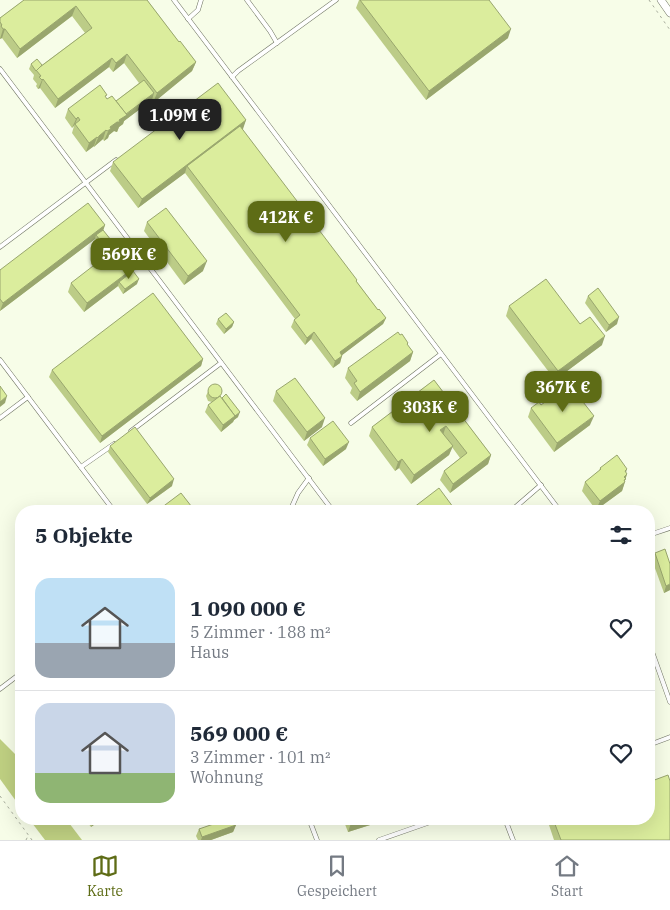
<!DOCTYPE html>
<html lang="de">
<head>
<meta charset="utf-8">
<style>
	:root { --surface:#fff; --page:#f6f6f7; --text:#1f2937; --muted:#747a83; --line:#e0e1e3; --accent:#5e6c16 }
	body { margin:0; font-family:"IBM Plex Serif",serif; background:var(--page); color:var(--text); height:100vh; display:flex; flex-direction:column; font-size:19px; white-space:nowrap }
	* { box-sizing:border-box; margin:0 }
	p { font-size:16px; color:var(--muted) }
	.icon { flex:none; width:28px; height:28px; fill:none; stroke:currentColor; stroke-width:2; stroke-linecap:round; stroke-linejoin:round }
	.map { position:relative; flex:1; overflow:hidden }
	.panel { position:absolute; left:15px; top:505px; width:640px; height:320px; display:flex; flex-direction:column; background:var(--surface); border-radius:20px; box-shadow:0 5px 20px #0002 }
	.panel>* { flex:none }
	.price { position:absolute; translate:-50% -42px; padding:0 11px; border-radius:10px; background:var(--accent); color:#fff; font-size:16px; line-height:32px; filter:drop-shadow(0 1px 2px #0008) }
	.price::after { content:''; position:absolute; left:50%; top:30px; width:15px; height:11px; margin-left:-8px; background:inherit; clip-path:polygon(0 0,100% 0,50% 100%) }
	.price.active { background:#222; color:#fff }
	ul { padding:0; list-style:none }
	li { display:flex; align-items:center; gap:15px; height:125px; padding:0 20px }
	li+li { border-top:1px solid var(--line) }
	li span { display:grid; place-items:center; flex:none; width:140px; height:100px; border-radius:15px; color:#555 }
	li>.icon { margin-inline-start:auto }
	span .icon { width:60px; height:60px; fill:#fffc; stroke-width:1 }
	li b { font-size:21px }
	h2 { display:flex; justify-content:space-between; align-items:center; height:60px; padding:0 20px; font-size:21px }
	.menu { display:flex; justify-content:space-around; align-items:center; height:70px; border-top:1px solid var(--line); background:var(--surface); font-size:14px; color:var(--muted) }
	.menu a { display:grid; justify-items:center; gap:2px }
	.menu .active { color:var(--accent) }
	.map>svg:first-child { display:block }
	.forest { fill:#bfd082 }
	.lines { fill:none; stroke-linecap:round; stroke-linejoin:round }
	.service-casing { stroke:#6e7361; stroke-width:5 }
	.minor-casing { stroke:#6e7361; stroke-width:8 }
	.path { stroke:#a7ac9c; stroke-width:1; stroke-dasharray:2.5 4; stroke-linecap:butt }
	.service { stroke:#fff; stroke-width:4 }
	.minor { stroke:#fff; stroke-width:7 }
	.wall { fill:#bccc87 }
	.shaded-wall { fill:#99a66e }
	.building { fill:#dbed9d; stroke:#99a66e }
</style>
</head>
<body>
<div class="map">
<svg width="670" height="840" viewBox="0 0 670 840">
	<rect width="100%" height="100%" fill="#f7fde8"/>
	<g class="forest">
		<polygon points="0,739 21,760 21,808 0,779"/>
		<polygon points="29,819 66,819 82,840 45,840"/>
	</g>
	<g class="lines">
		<g class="service-casing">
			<g id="service">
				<polyline points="174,0 560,511"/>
				<polyline points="247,0 270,31 277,43"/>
				<polyline points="188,19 198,10 201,0"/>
				<polyline points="0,69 333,511"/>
				<polyline points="232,77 238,71 336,0"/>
				<polyline points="0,247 116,160"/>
				<polyline points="0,360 114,511"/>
				<polyline points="0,418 28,397"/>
				<polyline points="351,423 441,354"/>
				<polyline points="131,431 221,363"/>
				<polyline points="81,467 114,444"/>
				<polyline points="290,511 298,493 309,478"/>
				<polyline points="511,511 541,485"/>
				<polyline points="649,535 670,528"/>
				<polyline points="649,643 670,702"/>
				<polyline points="0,689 21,673"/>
				<polyline points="649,745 670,737"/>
				<polyline points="309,819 317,840"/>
				<polyline points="505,819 513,840"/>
				<polyline points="379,840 439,819"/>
			</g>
		</g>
		<g class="minor-casing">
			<polyline id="minor" points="661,0 670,13"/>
		</g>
		<g class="path">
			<polyline points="649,0 670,30"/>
			<polyline points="0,796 32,840"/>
			<polyline points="26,840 28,836"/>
		</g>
		<use href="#service" class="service"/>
		<use href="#minor" class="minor"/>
	</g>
	<g class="wall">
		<polygon points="24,0 147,0 179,42 196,62 192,71 153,103 152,100 124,121 123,124 119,127 117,132 114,131 109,135 108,138 104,141 103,139 96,145 94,147 94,146 86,152 72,133 74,126 72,128 65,118 68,109 106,98 107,99 116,101 139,83 124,63 113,72 109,67 55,108 40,88 38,89 36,86 37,84 33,79 34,75 29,69 31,64 42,65 85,33 72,16 17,58 2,38 0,39 0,18"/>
		<polygon points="359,0 489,0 508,38 426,100 356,8"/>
		<polygon points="246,120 242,129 378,310 386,318 383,324 342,355 340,363 333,368 311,339 305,345 291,327 294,320 295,319 185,173 138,208 110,171 113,162"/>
		<polygon points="147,222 203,271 184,285 144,231"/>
		<polygon points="105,225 103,230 115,245 113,249 106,254 95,239 0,311 0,270"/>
		<polygon points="133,271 137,284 123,294 118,286 84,312 68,292 71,283"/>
		<polygon points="588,296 617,324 606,332 585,303"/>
		<polygon points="509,306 580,324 602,345 555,380 506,316"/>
		<polygon points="218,319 234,322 232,327 224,334 216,324"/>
		<polygon points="407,345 413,352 410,361 357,401 350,393 352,388 345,378 348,368"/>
		<polygon points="203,359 201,366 100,443 49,377 52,370"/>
		<polygon points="434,380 491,455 488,464 450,493 440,480 444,471 460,458 452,447 449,455 411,484 399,468 395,471 369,436 372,427"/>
		<polygon points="210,387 220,396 238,417 234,420 233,422 221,432 205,412 208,405 212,402 208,401 206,396"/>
		<polygon points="276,391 322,427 304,441 273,401"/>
		<polygon points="541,405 590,425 554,452 528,417 531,408"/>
		<polygon points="310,438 346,449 323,466 307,445"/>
		<polygon points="110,446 172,486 147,504 108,452"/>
		<polygon points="600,468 626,473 627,474 622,491 596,510 582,491 585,482 599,471"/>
		<polygon points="655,553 670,590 664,593 652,560"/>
		<polygon points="85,819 102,819 91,827"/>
		<polygon points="343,819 389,819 348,832"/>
		<polygon points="552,819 649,819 670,840 554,840 549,825"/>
		<polygon points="236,825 233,832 211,840 198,840 196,836 199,829"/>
	</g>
	<g class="shaded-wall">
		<polygon points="76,6 72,16 17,58 20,49"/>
		<polygon points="3,29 5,29 2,38 0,39"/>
		<polygon points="511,29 508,38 426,100 429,91"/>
		<polygon points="127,54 124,63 113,72 116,63"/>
		<polygon points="112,58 109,67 55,108 58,99"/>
		<polygon points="196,62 192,71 153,103 157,93"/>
		<polygon points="43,79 40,88 38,89 42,80"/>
		<polygon points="154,93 152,100 124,121 123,124 119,127 117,132 114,131 109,135 108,138 104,141 110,127"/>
		<polygon points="78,117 75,124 72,128 76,119"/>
		<polygon points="246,120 243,129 189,169 187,166 185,173 138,208 142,199"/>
		<polygon points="106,130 103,139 96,145 94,147 99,136"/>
		<polygon points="97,137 94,146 86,152 89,143"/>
		<polygon points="105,225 102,234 96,235 95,239 0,311 3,303"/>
		<polygon points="115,245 113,249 106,254 108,250"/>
		<polygon points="207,261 203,271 184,285 188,276"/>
		<polygon points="135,267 132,276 119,282 118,286 84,312 87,303"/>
		<polygon points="139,279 137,284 123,294 125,289"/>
		<polygon points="619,317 617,324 606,332 609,325"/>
		<polygon points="386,318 383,324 337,359 340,352"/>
		<polygon points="234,322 232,327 224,334 226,329"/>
		<polygon points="314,332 311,339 305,345 307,338"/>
		<polygon points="605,336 602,345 555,380 558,371"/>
		<polygon points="413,352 410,361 357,401 360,392"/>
		<polygon points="342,356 340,363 333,368 335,361"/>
		<polygon points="203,359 201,366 100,443 102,436"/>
		<polygon points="7,396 5,403 0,407 0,402"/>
		<polygon points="240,412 238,417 234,420 233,422 221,432 223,425"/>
		<polygon points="594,416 590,425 554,452 557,443"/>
		<polygon points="325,418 322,427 304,441 307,432"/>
		<polygon points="446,426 443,435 440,430"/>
		<polygon points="349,442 346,449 323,466 325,459"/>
		<polygon points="453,446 449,455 411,484 414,475"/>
		<polygon points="491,455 488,464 450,493 453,484"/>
		<polygon points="402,459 399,468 395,471 398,462"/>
		<polygon points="627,469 625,476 627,474 624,483 625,482 622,491 596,510 600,501 625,471"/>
		<polygon points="174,479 172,486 147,504 150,498"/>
		<polygon points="670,584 670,590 664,593 666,586"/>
		<polygon points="98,819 102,819 91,827 93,823"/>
		<polygon points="365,819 389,819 348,832 351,823"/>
		<polygon points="236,825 233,832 211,840 201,840 202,837"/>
	</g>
	<g class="building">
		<polygon points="24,0 147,0 179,42 180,41 196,62 157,93 127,54 116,63 112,58 58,99 43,79 42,80 39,77 41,76 36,70 92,28 76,6 20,49 5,29 3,29 1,26 2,25 0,22 0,18"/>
		<polygon points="360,0 489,0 511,29 429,91"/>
		<polygon points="37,59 42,65 36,71 31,64"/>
		<polygon points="144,80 154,93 126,114 116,101"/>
		<polygon points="218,83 246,120 142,199 113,162"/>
		<polygon points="100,85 107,95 105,96 107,99 112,96 127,115 119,120 120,122 117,122 110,127 111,129 107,131 106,130 99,136 98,138 97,137 89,143 75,124 80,120 78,117 76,119 68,109"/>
		<polygon points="240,126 357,280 356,281 378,310 379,309 386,318 340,352 342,356 335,361 314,332 307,338 294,320 300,315 187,166"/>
		<polygon points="88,203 105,225 3,303 0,299 0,270"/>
		<polygon points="166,208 207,261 188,276 147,222"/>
		<polygon points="103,230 115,245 108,250 96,235"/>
		<polygon points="119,246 135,267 87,303 71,283"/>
		<polygon points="133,271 139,279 125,289 119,282"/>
		<polygon points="546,279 580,324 590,317 605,336 558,371 509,306"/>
		<polygon points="598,288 619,317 609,325 588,296"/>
		<polygon points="153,293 203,359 102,436 52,370"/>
		<polygon points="226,313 234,322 226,329 218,319"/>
		<polygon points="398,332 400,335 402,334 408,343 407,344 413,352 360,392 354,383 357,381 348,368"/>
		<polygon points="295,378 325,418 307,432 276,391"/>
		<polygon points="434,380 491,455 453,484 444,471 467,453 446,426 440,430 453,446 414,475 402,459 398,462 372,427"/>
		<polygon points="569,384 594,416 557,443 531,408 539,402 541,405"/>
		<circle cx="215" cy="391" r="7"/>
		<polygon points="0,386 7,396 0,402"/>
		<polygon points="226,394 240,412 235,416 222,398"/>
		<polygon points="220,396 235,416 223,425 208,405"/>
		<polygon points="333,421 349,442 325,459 310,438"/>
		<polygon points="135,427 174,479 150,498 110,446"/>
		<polygon points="617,455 627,469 625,471 627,474 624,477 626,479 624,480 625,482 600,501 585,482 601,469 600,468"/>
		<polygon points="439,488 456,511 409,511"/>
		<polygon points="181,493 195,511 157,511"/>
		<polygon points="318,507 321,511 312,511"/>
		<polygon points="665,549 670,564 670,584 666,586 655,553"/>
		<polygon points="668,775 670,781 670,840 561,840 553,819 649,819 649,782"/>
		<polygon points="90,819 98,819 93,823"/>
		<polygon points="228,819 233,819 236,825 202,837 199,829"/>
		<polygon points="349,819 365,819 351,823"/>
	</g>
</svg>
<b class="price active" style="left:180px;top:141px">1.09M €</b>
<b class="price" style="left:286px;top:243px">412K €</b>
<b class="price" style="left:129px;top:280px">569K €</b>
<b class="price" style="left:563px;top:413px">367K €</b>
<b class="price" style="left:430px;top:433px">303K €</b>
<section class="panel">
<h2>5 Objekte<svg class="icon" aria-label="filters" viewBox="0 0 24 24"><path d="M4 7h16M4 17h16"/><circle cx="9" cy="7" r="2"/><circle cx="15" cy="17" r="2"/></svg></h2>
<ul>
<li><span style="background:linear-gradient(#bfe0f5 65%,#9aa5b1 0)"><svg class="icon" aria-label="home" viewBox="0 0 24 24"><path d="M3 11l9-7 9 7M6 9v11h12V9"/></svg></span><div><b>1 090 000 €</b><p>5 Zimmer · 188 m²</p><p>Haus</p></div><svg class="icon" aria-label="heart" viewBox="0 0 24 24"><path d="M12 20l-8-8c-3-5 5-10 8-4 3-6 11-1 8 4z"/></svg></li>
<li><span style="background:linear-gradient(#c9d6e8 70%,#8fb573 0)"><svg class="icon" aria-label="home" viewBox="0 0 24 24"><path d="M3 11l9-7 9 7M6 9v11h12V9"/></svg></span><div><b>569 000 €</b><p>3 Zimmer · 101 m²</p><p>Wohnung</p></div><svg class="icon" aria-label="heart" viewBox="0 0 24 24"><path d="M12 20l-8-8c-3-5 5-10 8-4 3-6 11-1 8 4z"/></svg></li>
</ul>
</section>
</div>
<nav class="menu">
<a class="active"><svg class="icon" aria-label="map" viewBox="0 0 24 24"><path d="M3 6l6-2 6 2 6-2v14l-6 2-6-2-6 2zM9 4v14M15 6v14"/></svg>Karte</a>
<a><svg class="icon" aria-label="saved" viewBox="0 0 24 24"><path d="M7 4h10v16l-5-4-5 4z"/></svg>Gespeichert</a>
<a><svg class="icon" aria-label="home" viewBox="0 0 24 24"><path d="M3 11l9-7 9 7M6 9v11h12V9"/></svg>Start</a>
</nav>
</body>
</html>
